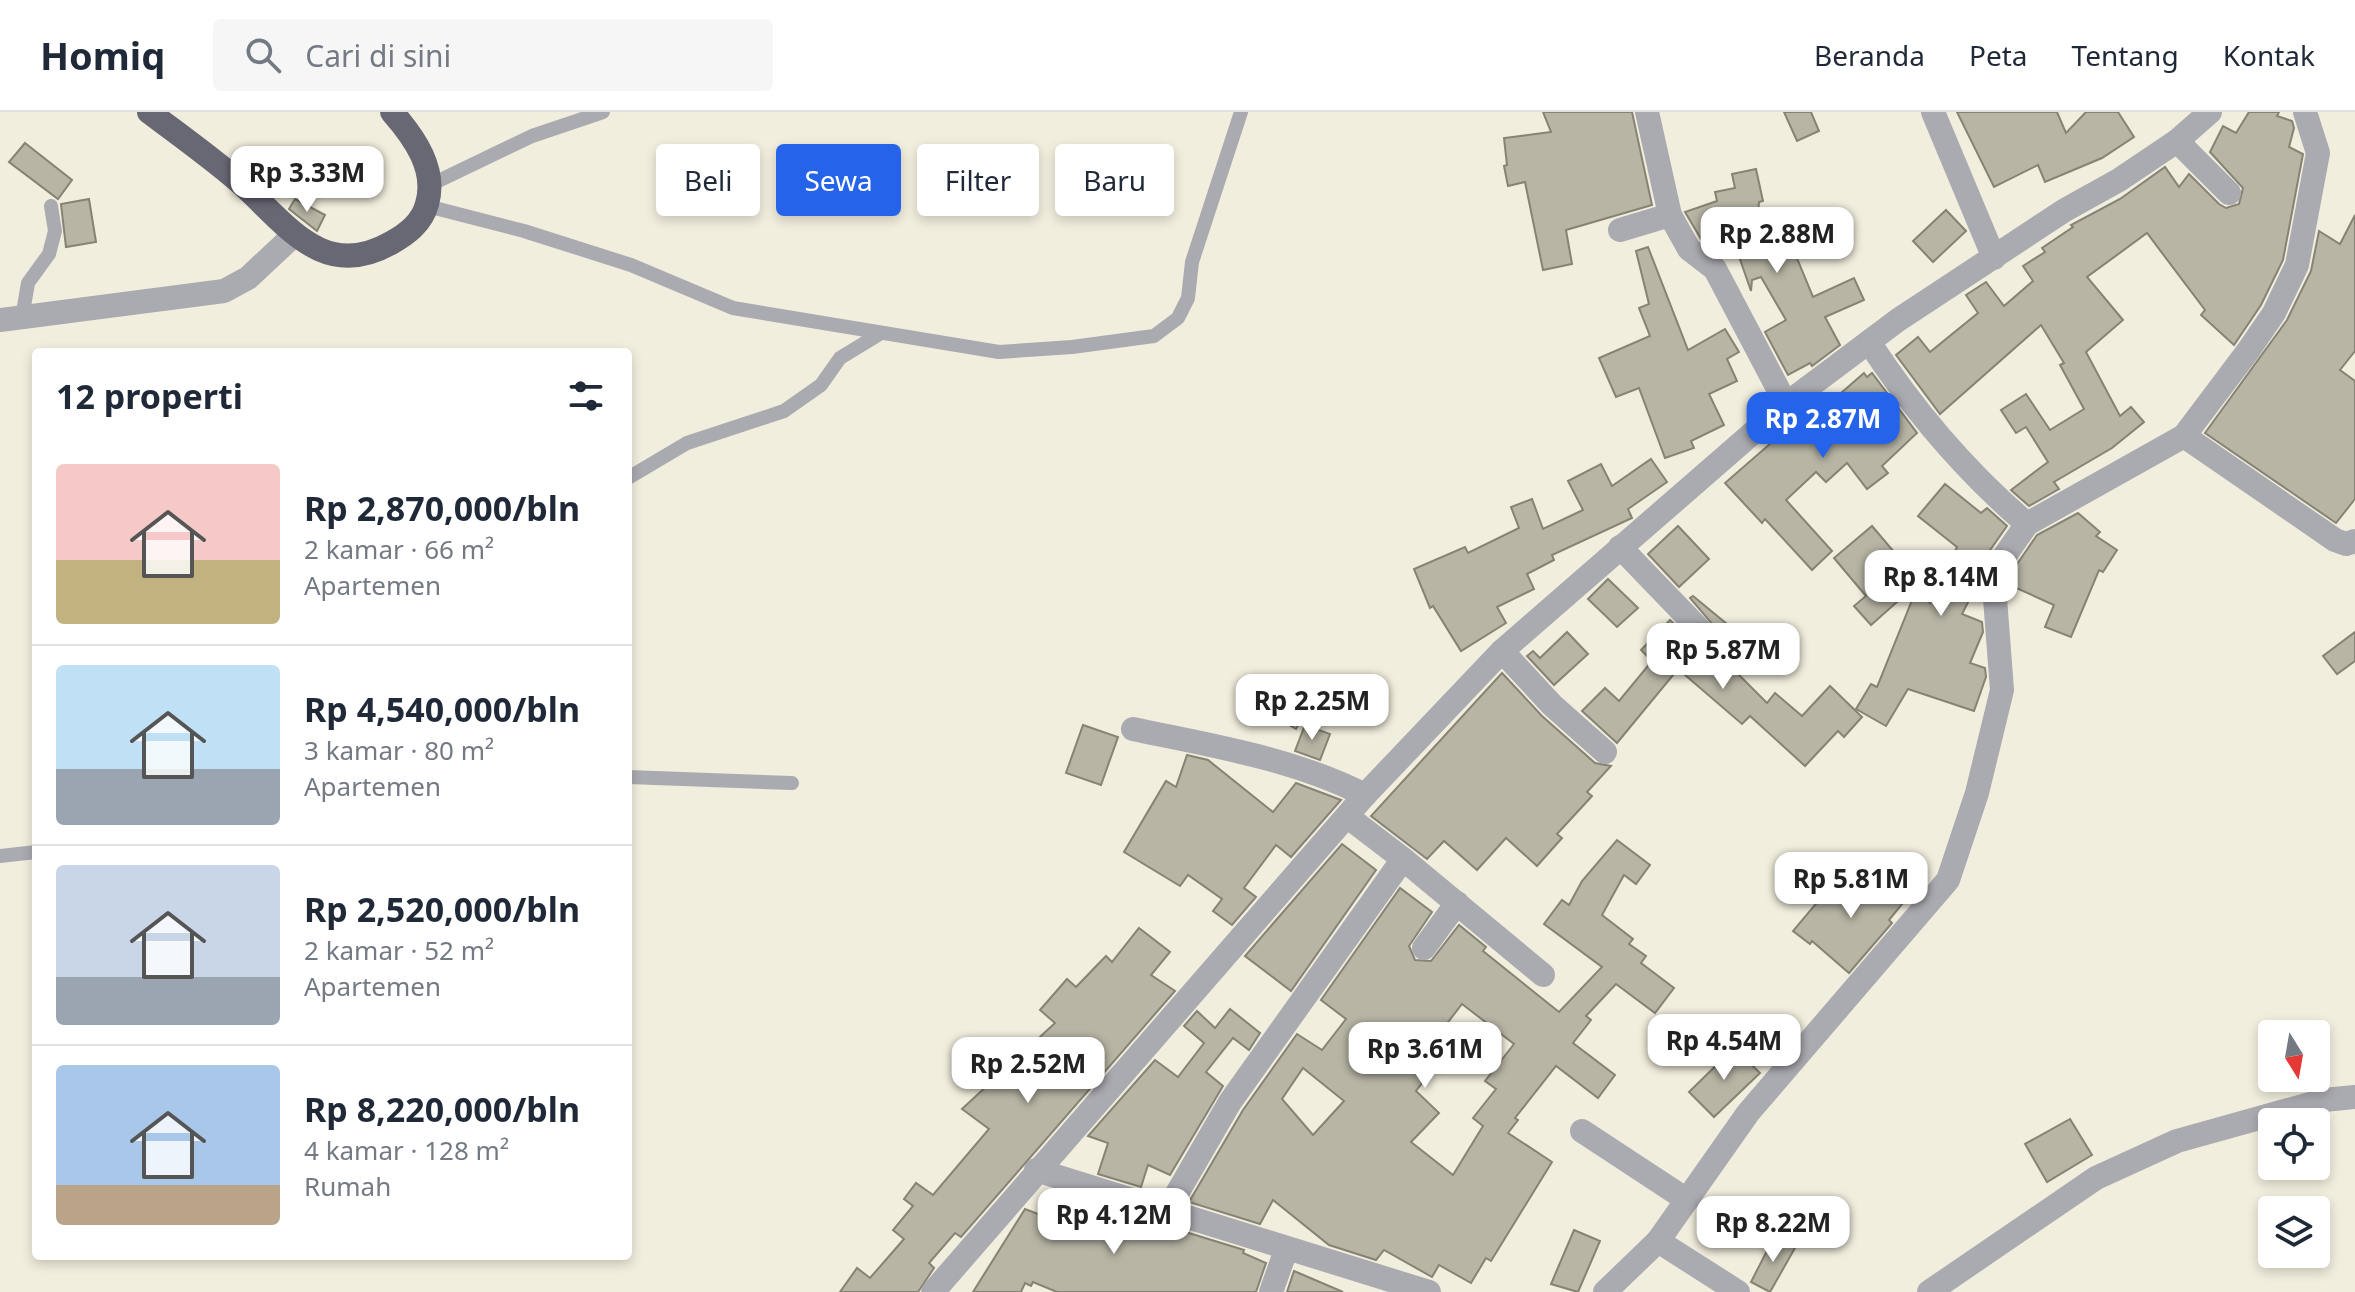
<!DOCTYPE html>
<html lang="id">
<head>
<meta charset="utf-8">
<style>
	:root { --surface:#fff; --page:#f6f6f7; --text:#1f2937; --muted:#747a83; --line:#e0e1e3; --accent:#2563eb }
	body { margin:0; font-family:"Noto Sans",sans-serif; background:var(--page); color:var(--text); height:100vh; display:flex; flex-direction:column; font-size:30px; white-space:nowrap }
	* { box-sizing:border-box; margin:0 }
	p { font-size:26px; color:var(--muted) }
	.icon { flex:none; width:44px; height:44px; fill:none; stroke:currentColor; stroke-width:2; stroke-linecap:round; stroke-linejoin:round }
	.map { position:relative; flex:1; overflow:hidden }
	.panel { position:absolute; left:32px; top:236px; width:600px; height:912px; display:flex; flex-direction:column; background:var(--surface); border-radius:8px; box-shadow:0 4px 12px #0003 }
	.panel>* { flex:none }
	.top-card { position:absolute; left:656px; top:32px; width:760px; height:72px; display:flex; gap:16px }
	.needle { width:52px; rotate:169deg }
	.tools { position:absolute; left:2258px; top:908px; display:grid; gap:16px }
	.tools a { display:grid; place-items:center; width:72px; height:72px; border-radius:8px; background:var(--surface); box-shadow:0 4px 12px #0003; font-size:40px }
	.price { position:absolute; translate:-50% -68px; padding:0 18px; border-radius:16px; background:#fff; color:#222; font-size:26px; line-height:52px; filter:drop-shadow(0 2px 4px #0008) }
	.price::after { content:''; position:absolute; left:50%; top:48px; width:24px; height:18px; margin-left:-12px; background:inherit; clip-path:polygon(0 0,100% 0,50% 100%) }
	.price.on { background:var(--accent); color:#fff }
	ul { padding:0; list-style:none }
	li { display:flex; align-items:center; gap:24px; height:200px; padding:0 24px }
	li+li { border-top:2px solid var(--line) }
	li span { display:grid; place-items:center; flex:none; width:224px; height:160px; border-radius:8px; color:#555 }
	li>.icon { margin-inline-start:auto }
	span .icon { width:96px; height:96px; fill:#fffc; stroke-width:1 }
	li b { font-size:34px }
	h2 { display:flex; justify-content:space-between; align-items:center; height:96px; padding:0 24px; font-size:34px }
	.pill { padding:0 28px; border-radius:8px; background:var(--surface); box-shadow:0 4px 12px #0003; font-size:28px; line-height:72px }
	.pill.on { background:var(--accent); color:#fff }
	header { display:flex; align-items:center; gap:48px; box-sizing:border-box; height:112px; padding:0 40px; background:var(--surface); border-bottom:2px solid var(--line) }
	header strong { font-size:38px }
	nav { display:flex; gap:44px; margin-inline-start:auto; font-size:28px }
	.search { width:560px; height:72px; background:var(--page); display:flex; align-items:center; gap:20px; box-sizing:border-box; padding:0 28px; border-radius:8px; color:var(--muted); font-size:30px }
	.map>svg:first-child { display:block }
	.building { fill:#b8b5a5; stroke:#868374; stroke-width:2; fill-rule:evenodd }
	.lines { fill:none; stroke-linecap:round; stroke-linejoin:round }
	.service { stroke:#aaaab1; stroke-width:14 }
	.minor { stroke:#aaaab1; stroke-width:24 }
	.trunk { stroke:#686774; stroke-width:24 }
</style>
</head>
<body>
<header>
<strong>Homiq</strong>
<div class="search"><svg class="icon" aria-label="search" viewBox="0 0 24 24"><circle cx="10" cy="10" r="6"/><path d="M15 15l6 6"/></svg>Cari di sini</div>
<nav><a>Beranda</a><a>Peta</a><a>Tentang</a><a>Kontak</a></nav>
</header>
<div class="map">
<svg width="2355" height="1180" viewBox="0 0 2355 1180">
	<rect width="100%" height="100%" fill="#f2eede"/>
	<g class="building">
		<polygon points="1543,0 1632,0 1652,93 1566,118 1572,152 1543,158 1525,70 1508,74 1504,54 1507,53 1504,26 1551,20"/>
		<polygon points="1784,0 1811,0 1819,19 1797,29"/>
		<polygon points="1957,0 2057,0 2066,21 2086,0 2118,0 2134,25 2102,46 2045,70 2038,53 1994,75"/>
		<polygon points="2249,0 2279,0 2277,4 2292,9 2294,16 2289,35 2303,42 2283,148 2261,193 2234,233 2201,203 2205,198 2147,121 2087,165 2123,208 2086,240 2120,304 2131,295 2144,310 2112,336 2054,370 2059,377 2029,394 2011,378 2048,350 2026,315 2016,321 2001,298 2026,282 2050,318 2084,297 2060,253 2064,251 2041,213 1940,302 1896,243 1918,225 1930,240 1978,201 1966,183 1986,170 2004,194 2033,169 2023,154 2045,140 2042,136 2073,115 2071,113 2120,87 2165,55 2179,75 2189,62 2219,92 2226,96 2239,92 2243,76 2210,40 2223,14 2236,21"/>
		<polygon points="25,31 72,68 58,87 9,50"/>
		<polygon points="1756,57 1763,89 1759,90 1755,138 1789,127 1813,185 1854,166 1864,188 1825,205 1840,233 1812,254 1810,251 1788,263 1765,220 1786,208 1761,165 1752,168 1751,179 1735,133 1729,133 1730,117 1701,127 1685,100 1717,89 1715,80 1735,76 1732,62"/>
		<polygon points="89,87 96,130 66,135 61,92"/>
		<polygon points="295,87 325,103 317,119 289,97"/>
		<polygon points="1946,98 1966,119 1933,150 1913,129"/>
		<polygon points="2355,103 2355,239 2340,258 2355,269 2355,387 2336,411 2205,321 2287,208 2311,159 2319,119 2340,132"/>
		<polygon points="1648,135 1688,238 1725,217 1739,240 1727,247 1737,269 1709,282 1724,313 1691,329 1694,336 1665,346 1639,276 1616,285 1599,246 1650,224 1639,196 1649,192 1636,139"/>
		<polygon points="1864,261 1867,265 1872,261 1917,321 1882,354 1888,361 1867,377 1847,351 1826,370 1816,360 1786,388 1832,439 1812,458 1765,407 1762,411 1725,371 1779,324 1785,330"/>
		<polygon points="1651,347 1667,370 1628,397 1632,406 1552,443 1554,448 1527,462 1534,477 1497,495 1506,511 1461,539 1433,494 1430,496 1414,457 1465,435 1468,441 1519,416 1511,395 1532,387 1543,417 1583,398 1568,369 1601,352 1612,374"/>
		<polygon points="1945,372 1981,401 1987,396 2007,414 1986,444 1983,461 1962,502 1982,510 1983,520 1970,551 1985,556 1986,565 1974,599 1908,577 1886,614 1856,597 1871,572 1877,575 1917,476 1930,491 1957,435 1918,404"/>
		<polygon points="2078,401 2100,420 2096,424 2117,438 2103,460 2099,458 2071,525 2045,515 2054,493 2012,474 2013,458 2037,423"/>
		<polygon points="1678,414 1709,447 1679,475 1648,442"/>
		<polygon points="1872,414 1895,441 1889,445 1915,474 1871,513 1854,494 1866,484 1834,446"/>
		<polygon points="1608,467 1638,496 1617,515 1588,487"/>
		<polygon points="1693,484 1756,536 1739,556 1742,559 1739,563 1767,591 1775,581 1802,604 1830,574 1862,605 1844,625 1838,619 1805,654 1750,604 1742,612 1678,557 1617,631 1582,599 1605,576 1619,589 1652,549 1641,538 1670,508 1695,532 1711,528 1714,514 1690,486"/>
		<polygon points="1567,520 1588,542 1554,573 1527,544 1533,539 1540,546"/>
		<polygon points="2355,520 2355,549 2337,562 2323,544"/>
		<polygon points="1502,561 1542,604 1595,651 1611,654 1587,680 1592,684 1557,722 1562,726 1537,754 1506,726 1477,758 1444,729 1427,747 1371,704"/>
		<polygon points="1281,566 1315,585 1296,617 1263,598"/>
		<polygon points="1083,613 1118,625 1101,673 1066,661"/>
		<polygon points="1305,613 1330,622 1320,648 1295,639"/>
		<polygon points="1187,643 1208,648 1273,700 1296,671 1341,688 1291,745 1276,733 1244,776 1256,785 1232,813 1213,799 1222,787 1188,763 1180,774 1124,740 1166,669 1176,675"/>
		<path d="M1617,728L1650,753L1636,772L1624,763L1602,803L1633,827L1629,832L1646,844L1641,851L1674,876L1655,901L1616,872L1586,904L1591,908L1573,931L1615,963L1598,986L1556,954L1515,1006L1518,1008L1508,1021L1552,1050L1491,1149L1486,1146L1471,1171L1439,1153L1432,1165L1384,1138L1376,1148L1329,1133L1273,1088L1260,1112L1189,1090L1243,998L1297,922L1322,938L1346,907L1321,888L1400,776L1432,800L1409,834L1415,848L1431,849L1459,813L1486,835L1483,839L1559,900L1602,855L1544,812L1562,788L1569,793L1582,769ZM1462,892L1514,932L1485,969L1496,977L1473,1006L1483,1014L1453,1063L1411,1030L1439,1001L1416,979L1445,942L1432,931ZM1303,956L1344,989L1313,1023L1282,987Z"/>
		<polygon points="1342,732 1376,758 1291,879 1245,844"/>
		<polygon points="1900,762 1916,775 1889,808 1892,811 1849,861 1812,829 1810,832 1793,819 1840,763 1877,791"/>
		<polygon points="1139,816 1170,840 1151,863 1175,879 961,1125 955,1121 929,1151 934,1156 918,1180 840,1180 857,1156 870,1166 904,1127 893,1118 913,1094 904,1087 916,1071 933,1083 989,1017 962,997 1055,911 1040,898 1067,867 1076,875 1106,844 1112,850"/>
		<polygon points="1230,897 1260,921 1249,938 1233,926 1206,960 1223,974 1170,1063 1148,1053 1141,1075 1098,1062 1108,1031 1088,1024 1155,948 1178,965 1204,931 1184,914 1197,899 1215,916"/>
		<polygon points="1734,936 1760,961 1714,1005 1689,980"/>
		<polygon points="2070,1007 2092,1043 2047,1070 2025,1032"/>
		<polygon points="1062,1082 1244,1138 1243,1141 1266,1151 1256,1180 1057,1180 1033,1170 1031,1174 1025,1171 1021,1180 973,1180 1025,1097 1051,1107"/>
		<polygon points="1574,1118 1600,1129 1578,1180 1551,1172"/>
		<polygon points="1774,1125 1795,1136 1770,1180 1751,1170"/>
		<polygon points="1294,1159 1343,1180 1287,1180"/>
	</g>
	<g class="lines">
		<g class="service">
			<polyline points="432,72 532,24 603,0"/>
			<polyline points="427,94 524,119 631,153 733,196 999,240 1072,235 1154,224 1178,206 1188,186 1192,150 1241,0"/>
			<polyline points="22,206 28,171 49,142 55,119 51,94"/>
			<polyline points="628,366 687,331 784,299 821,273 840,246 881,221"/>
			<polyline points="628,665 792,671"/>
			<polyline points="0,744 36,740"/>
		</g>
		<g class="minor">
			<polyline points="1647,0 1670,103 1689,137 1715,157 1786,292"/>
			<polyline points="1933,0 1994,146"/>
			<polyline points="2177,29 2229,81"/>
			<polyline points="1620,118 1670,103"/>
			<polyline points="0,208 224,179 248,166 294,123"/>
			<path d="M1869,230C1914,299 1965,359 2027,412"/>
			<polyline points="2184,324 2335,428 2346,432 2355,429"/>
			<polyline points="1620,435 1700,518"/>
			<polyline points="1502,539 1552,593 1605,640"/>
			<path d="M1133,617C1212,634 1292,646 1365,683"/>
			<polyline points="1403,747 1543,863"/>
			<polyline points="1424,836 1457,791"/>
			<polyline points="1582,1019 1687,1088"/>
			<polyline points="1036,1058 1429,1180"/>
			<polyline points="1168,1097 1230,990 1403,747 1348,705"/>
			<polyline points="1658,1129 1738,1180"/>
			<polyline points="933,1180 1365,683 1502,539 1786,292 1898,208 2065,98 2119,68 2177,29 2210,0"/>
			<polyline points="1271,1180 1286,1138"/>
			<polyline points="1605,1180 1658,1129 1748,1001 1948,768 1977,681 2002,578 1995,486 1999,452 2027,412 2184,324 2248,239 2274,201 2297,153 2318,41 2305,0"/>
			<polyline points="1929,1180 2096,1066 2177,1029 2324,988 2355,985"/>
		</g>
		<path class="trunk" d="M149,0C178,22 209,44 237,68C284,108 321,171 391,131C407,122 422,111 427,92C437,58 415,26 392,0"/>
	</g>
</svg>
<div class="tools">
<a><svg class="needle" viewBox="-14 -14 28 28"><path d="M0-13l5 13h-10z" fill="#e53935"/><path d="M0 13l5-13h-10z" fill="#747a83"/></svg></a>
<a><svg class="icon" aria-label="locate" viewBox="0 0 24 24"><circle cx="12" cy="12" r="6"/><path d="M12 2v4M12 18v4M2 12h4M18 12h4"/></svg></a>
<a><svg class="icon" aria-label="layers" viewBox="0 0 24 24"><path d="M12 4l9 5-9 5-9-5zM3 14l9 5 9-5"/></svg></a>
</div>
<b class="price" style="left:307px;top:102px">Rp 3.33M</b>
<b class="price" style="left:1777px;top:163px">Rp 2.88M</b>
<b class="price on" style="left:1823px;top:348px">Rp 2.87M</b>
<b class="price" style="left:1941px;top:506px">Rp 8.14M</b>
<b class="price" style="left:1723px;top:579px">Rp 5.87M</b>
<b class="price" style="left:1312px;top:630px">Rp 2.25M</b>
<b class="price" style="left:1851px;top:808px">Rp 5.81M</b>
<b class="price" style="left:1724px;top:970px">Rp 4.54M</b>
<b class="price" style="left:1425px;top:978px">Rp 3.61M</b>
<b class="price" style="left:1028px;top:993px">Rp 2.52M</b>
<b class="price" style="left:1114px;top:1144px">Rp 4.12M</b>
<b class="price" style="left:1773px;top:1152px">Rp 8.22M</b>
<div class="top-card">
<a class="pill">Beli</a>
<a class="pill on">Sewa</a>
<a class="pill">Filter</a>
<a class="pill">Baru</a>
</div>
<section class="panel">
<h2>12 properti<svg class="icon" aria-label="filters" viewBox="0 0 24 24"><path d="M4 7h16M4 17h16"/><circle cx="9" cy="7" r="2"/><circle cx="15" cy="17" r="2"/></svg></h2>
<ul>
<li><span style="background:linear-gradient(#f6c9c9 60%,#c2b280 0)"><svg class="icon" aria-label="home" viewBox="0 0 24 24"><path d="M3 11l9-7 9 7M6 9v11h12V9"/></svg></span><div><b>Rp 2,870,000/bln</b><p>2 kamar · 66 m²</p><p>Apartemen</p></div></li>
<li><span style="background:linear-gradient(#bfe0f5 65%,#9aa5b1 0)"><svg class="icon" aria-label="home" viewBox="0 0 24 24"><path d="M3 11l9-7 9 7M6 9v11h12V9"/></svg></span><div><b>Rp 4,540,000/bln</b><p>3 kamar · 80 m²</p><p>Apartemen</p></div></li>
<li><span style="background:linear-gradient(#c9d6e8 70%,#9aa5b1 0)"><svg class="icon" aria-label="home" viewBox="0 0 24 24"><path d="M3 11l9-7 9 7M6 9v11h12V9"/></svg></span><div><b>Rp 2,520,000/bln</b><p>2 kamar · 52 m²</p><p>Apartemen</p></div></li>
<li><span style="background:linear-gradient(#a9c7e8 75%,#b9a48a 0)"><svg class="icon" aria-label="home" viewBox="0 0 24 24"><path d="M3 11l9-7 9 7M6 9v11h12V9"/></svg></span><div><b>Rp 8,220,000/bln</b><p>4 kamar · 128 m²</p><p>Rumah</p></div></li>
</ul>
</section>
</div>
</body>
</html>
